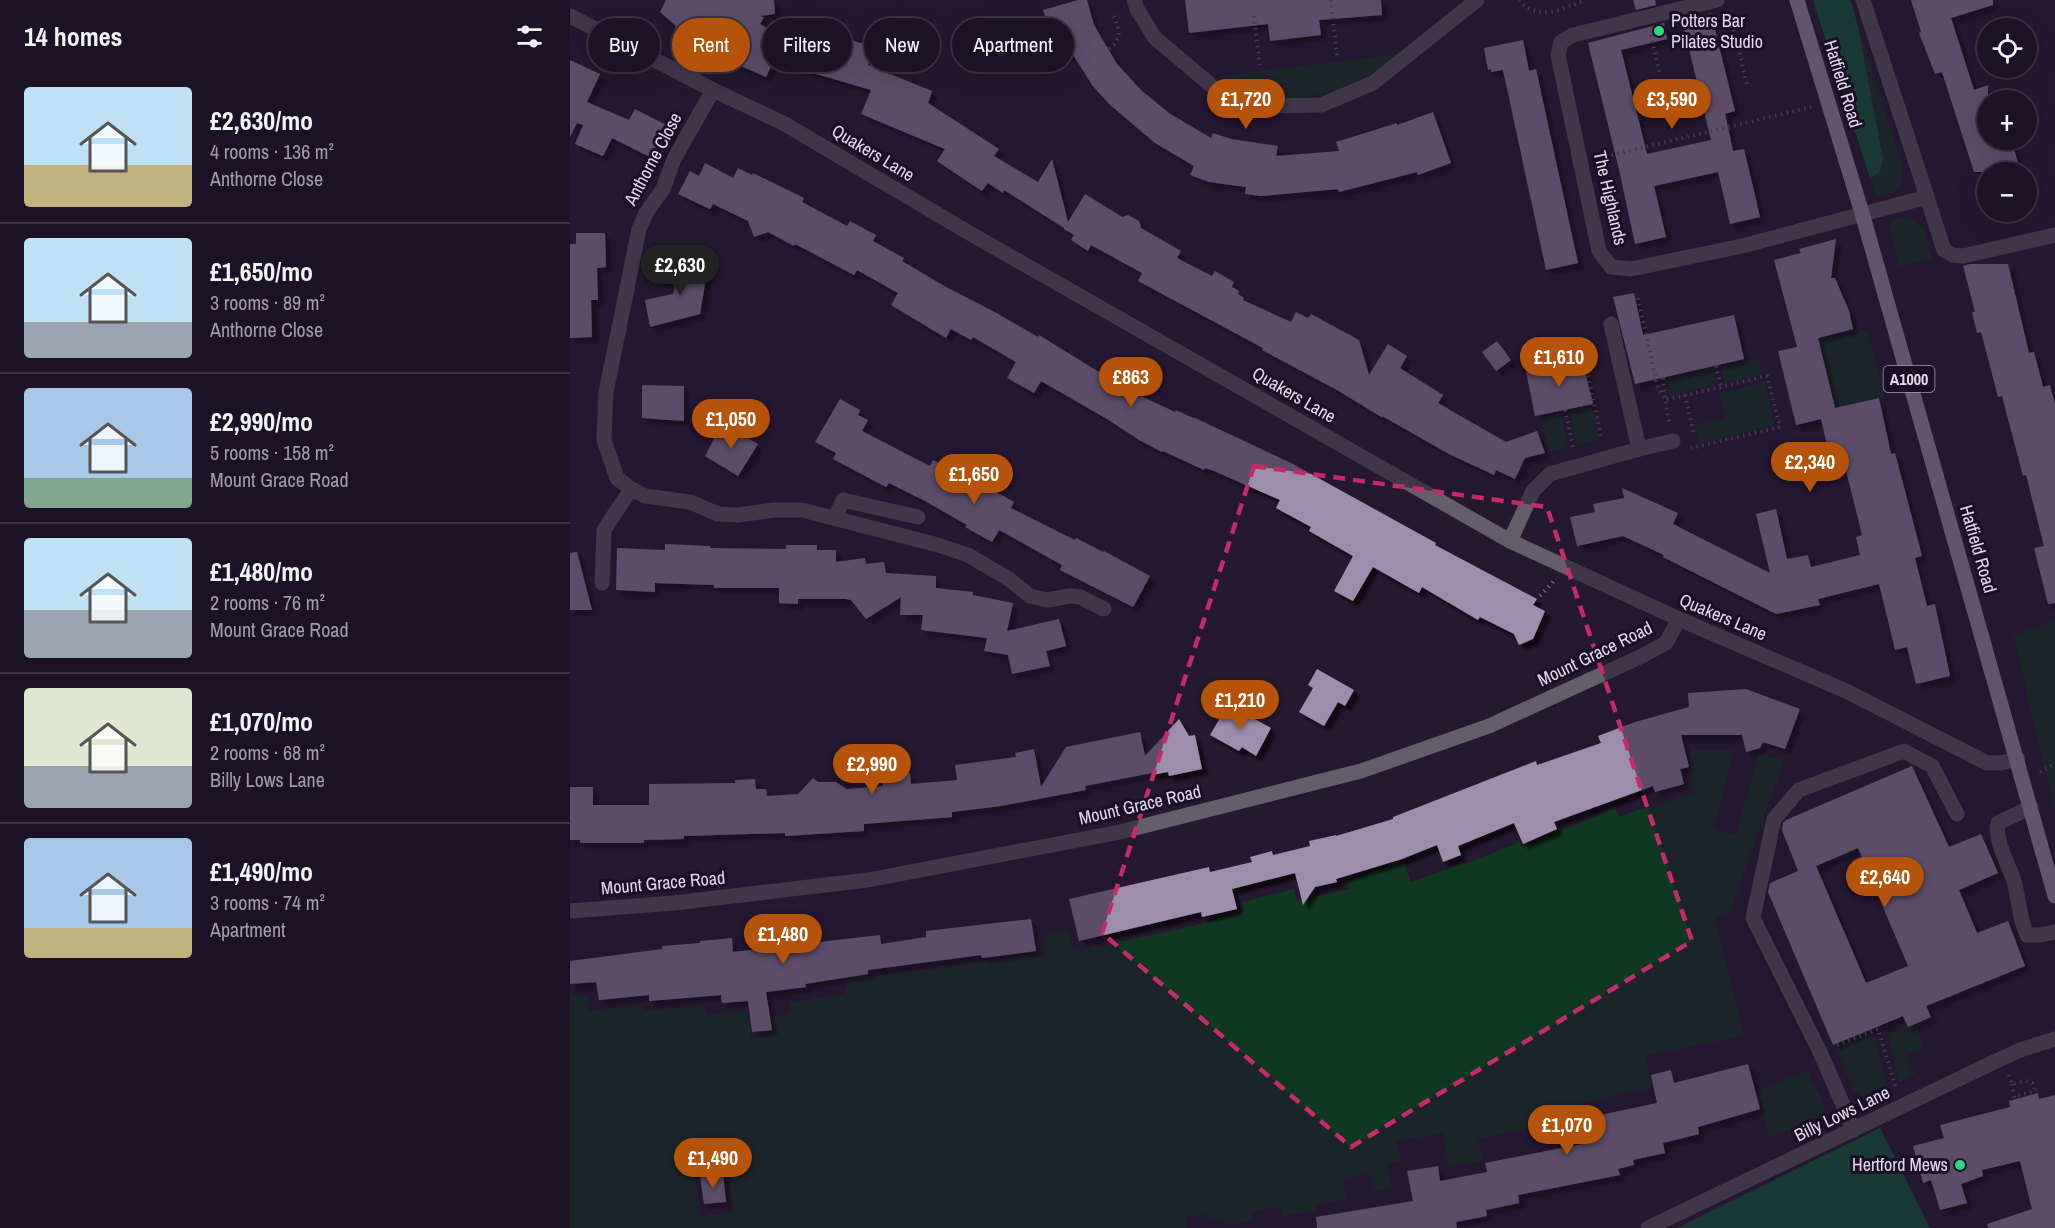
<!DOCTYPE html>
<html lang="en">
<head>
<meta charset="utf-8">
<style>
	:root { --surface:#1c1225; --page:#292032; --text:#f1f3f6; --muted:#a09ea7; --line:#3a3242; --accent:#b45309 }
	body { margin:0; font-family:"Archivo Narrow",sans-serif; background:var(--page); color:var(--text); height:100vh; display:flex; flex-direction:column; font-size:22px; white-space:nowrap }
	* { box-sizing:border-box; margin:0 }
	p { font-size:20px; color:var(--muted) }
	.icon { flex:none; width:33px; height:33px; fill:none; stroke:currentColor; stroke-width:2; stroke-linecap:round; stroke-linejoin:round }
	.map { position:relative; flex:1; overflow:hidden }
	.sheet { display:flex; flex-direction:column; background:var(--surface); width:570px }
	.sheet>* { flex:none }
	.guide { position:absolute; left:18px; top:18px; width:570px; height:54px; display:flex; gap:12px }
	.buttons { position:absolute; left:1407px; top:18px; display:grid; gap:12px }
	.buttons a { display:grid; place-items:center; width:60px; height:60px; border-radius:50%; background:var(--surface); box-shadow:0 6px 24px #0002,0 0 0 2px var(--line); font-size:30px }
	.price { position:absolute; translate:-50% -51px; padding:0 14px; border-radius:21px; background:var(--accent); color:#fff; font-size:20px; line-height:39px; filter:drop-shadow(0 2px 3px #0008) }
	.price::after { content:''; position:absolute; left:50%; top:36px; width:18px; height:14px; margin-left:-9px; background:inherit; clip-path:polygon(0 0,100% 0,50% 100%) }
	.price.selected { background:#222; color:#fff }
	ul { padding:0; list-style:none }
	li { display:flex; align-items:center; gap:18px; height:150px; padding:0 24px }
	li+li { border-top:2px solid var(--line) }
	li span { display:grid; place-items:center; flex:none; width:168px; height:120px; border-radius:6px; color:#555 }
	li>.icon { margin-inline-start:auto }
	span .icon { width:72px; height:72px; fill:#fffc; stroke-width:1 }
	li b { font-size:26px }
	h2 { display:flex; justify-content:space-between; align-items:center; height:72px; padding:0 24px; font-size:26px }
	.tag { padding:0 21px; border-radius:27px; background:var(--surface); box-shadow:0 6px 24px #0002,0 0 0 2px var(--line); font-size:21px; line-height:54px }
	.tag.selected { background:var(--accent); color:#fff }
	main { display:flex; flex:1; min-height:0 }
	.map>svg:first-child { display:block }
	.green { fill:#103721; fill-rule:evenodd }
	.forest { fill:#0d6339 }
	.building { fill:#9d8ead; fill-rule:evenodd; filter:url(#shadow) }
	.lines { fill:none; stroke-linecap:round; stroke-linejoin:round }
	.path { stroke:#6d6278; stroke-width:4; stroke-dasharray:1.5 4.5; stroke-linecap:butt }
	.minor { stroke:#645e6b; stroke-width:15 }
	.major { stroke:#aa9db9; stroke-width:15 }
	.marked { fill:none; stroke:#c52b69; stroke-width:4.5; stroke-dasharray:12 8; stroke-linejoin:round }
	.poi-dot { fill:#2dd884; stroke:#1b0f27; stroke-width:2 }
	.labels { text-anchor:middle; stroke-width:6; stroke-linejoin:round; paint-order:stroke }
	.shield { fill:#1b0f27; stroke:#a69db0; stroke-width:1.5 }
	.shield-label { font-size:16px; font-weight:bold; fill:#e1daeb }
	.poi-label { font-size:18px; fill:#e1daeb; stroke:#1b0f27; text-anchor:start }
	.street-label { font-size:18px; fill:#e1daeb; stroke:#1b0f27 }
</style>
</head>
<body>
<main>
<section class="sheet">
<h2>14 homes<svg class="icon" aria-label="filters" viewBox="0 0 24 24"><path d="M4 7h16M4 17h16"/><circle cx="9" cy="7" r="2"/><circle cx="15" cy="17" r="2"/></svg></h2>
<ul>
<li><span style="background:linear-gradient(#bfe0f5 65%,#c2b280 0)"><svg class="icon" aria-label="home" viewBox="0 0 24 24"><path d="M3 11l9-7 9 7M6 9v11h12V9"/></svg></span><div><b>£2,630/mo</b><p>4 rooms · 136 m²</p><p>Anthorne Close</p></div></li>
<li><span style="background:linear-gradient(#bfe0f5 70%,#9aa5b1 0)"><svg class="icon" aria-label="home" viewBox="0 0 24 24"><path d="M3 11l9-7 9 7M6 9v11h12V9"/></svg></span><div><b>£1,650/mo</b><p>3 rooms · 89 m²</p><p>Anthorne Close</p></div></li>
<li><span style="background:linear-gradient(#a9c7e8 75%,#7fa58c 0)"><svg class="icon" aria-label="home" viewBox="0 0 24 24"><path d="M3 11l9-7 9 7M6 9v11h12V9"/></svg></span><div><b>£2,990/mo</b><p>5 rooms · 158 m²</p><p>Mount Grace Road</p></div></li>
<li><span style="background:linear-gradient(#bfe0f5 60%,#9aa5b1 0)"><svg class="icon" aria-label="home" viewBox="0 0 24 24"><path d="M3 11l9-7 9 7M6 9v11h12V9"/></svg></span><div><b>£1,480/mo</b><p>2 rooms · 76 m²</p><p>Mount Grace Road</p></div></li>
<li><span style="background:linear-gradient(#dfe7d0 65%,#9aa5b1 0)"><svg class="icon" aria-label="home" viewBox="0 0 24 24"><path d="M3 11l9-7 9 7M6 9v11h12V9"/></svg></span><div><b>£1,070/mo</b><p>2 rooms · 68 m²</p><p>Billy Lows Lane</p></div></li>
<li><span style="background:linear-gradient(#a9c7e8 75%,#c2b280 0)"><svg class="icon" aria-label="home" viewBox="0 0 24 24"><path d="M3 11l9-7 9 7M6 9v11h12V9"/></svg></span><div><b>£1,490/mo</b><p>3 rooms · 74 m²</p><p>Apartment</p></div></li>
</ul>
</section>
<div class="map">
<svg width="1485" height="1228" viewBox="0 0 1485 1228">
	<defs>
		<filter id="shadow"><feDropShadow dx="5.5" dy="5.5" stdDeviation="1.5" flood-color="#0009"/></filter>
	</defs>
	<rect width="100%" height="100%" fill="#251831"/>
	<g class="green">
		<path d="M1287,22L1333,168C1333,186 1326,198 1306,196L1300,178L1310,172L1313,159Z"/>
		<path d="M831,54C793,82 747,104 698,97C680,94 663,85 646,78L658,75Z"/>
		<polygon points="1338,216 1353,227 1362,258 1330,266 1319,227 1323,220"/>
		<polygon points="1296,330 1316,396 1290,402 1267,415 1249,342"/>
		<polygon points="1189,359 1193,374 1155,383 1151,366"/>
		<polygon points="1142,369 1146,385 1100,395 1098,379"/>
		<polygon points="1195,382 1205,425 1130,443 1125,426 1155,419 1149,394"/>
		<polygon points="1021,407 1029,440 1007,445 999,411"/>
		<polygon points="991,413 998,447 980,452 970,418"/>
		<polygon points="1485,620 1485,813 1444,636"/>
		<path d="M1164,749L1144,829L1166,835L1189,754L1214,761L1160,911L1144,918L1174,1035L1075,1056L1082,1087L1011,1104L1013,1117L908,1139L912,1161L879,1167L873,1133L827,1141L830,1161L817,1163L822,1188L803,1191L800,1174L773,1178L776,1199L746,1204V1211L712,1216L710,1207L682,1211L684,1221L656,1225L655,1219L638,1222L637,1214L616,1217L617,1228H0V997L17,995L19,1011L72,1005L73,1011L135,1005L137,1015L178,1011L181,1038L205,1035L203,1017L221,1014L220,1003L276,994L274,980L476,954L474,935L498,929L504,952L627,925L674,912L672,902L724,889L727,901L779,889L777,881L834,862L841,882L894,863L895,864L950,842L953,847L1045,808L1049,816L1124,793L1119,751ZM157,1157L163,1212L130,1217L125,1171L153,1167L152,1158Z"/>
		<polygon points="1345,1023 1354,1048 1336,1055 1341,1069 1345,1074 1329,1082 1318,1034"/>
		<polygon points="1303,1032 1317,1085 1293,1096 1284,1091 1266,1048"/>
		<polygon points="1237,1070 1255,1107 1251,1115 1200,1138 1188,1091"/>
	</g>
	<g class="forest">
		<polygon points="1243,0 1280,0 1287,22 1313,159 1310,172 1300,178"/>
		<polygon points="1310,1128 1360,1228 1107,1228"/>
	</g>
	<g class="building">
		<polygon points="96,0 204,0 205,14 189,16 194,17 190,24 197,28 247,50 248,43 253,44 256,34 303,46 298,65 362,91 358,103 429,149 424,156 468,182 482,159 498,222 515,194 552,217 558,215 569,221 571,228 611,251 607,258 642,276 645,271 664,282 662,287 669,291 668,294 674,298 673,300 721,322 726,312 738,318 741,314 789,340 799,375 818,344 837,356 830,368 873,395 868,403 936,442 967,431 975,453 955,458 945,479 926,470 924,475 879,454 812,416 813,418 767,390 692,350 693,348 568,281 572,273 521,245 518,251 501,240 504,235 494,229 494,228 434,190 433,193 418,183 412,191 367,161 375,149 291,114 301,90 209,63 207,68 201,66 196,77 111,40 113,35 104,31 106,26 90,12"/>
		<polygon points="508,0 517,0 524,25 547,64 572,91 599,113 641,138 643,133 661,139 708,146 706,156 769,151 766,142 827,123 827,125 863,112 881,163 848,175 847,172 769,192 768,189 691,196 675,194 676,187 639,182 620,175 624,166 585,143 539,104 522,85 502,53 489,61 473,10"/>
		<polygon points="615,0 811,0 812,15 749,20 751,35 700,41 698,24 619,33"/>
		<polygon points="1063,0 1085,0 1086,5 1066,10"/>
		<polygon points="1341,0 1423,0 1423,5 1381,18 1404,90 1418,85 1418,140 1441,140 1451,172 1404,172 1372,72 1365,74 1349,33 1351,32"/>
		<polygon points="1141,13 1165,111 1155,114 1163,151 1174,149 1190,217 1160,224 1148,172 1084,186 1096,237 1065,244 1050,174 1018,43 1094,23 1097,39 1051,50 1077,154 1141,140 1112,20"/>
		<polygon points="953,40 959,71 966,69 1008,263 976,270 933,70 921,72 921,69 918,70 914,48"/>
		<polygon points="0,60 30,74 17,102 59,120 65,109 104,129 88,161 42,138 33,156 5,144 13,125 7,123 0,137"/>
		<polygon points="135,163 163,178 168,168 182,175 183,173 234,198 232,202 277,226 280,221 306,235 303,241 334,258 332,261 376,287 423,311 468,337 469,335 547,383 551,375 569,385 565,393 605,412 606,410 623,418 623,417 723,464 866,543 865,545 967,599 963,605 975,611 963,639 949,645 944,634 910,617 908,620 852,587 849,593 803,567 783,601 764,591 783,556 739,531 741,527 706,508 710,500 644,471 635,468 634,470 593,451 592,452 569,440 537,419 471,381 464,393 437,378 446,362 403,337 401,340 381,329 376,338 321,305 328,293 287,270 284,275 225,244 224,246 198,232 184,237 178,221 143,204 140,209 108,194 120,171 129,176"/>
		<polygon points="6,233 35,233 36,267 27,268 28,300 21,300 22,337 0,338 0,244 6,244"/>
		<polygon points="1266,239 1261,278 1265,278 1279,311 1283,329 1248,338 1265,408 1309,398 1321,454 1325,453 1352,556 1345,558 1357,606 1365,604 1380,676 1346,684 1337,647 1325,650 1309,584 1248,599 1250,605 1206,614 1093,557 1094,555 1053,536 1007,546 1000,517 1025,512 1023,504 1054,498 1052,488 1108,513 1103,524 1200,573 1186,514 1206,509 1217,559 1238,555 1241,567 1290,555 1286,537 1292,535 1272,455 1260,458 1251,419 1226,425 1208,351 1227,347 1204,260 1231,253 1229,249"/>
		<polygon points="110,261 138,266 130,314 80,327 75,300 103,294"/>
		<polygon points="1400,264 1438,264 1459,353 1464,352 1473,387 1480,385 1485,404 1485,603 1478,604 1464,548 1474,546 1456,475 1453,476 1432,396 1428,397 1411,332 1407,333 1402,312 1405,312 1393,266"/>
		<polygon points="1064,293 1073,335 1164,315 1174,359 1065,384 1043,297"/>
		<polygon points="927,341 941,360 926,371 912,352"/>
		<polygon points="1012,360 1023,404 965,416 956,372"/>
		<polygon points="72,385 114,386 114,421 72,418"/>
		<polygon points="270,399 290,410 288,415 298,420 292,431 360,466 363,460 418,490 419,488 444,502 441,508 505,540 506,538 533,552 534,551 580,576 563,607 490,570 492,565 429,530 422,542 395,527 397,525 355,501 319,483 316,487 263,459 266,453 245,442"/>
		<polygon points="152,423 188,444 168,476 135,456"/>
		<polygon points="95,544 140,546 140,548 216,549 216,545 247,545 247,550 266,550 266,562 295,558 296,564 314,562 316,573 366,576 366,588 403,592 403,595 443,603 437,631 489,619 496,646 476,651 480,666 442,674 438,655 414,651 417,638 351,630 353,615 330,615 331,597 296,619 281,600 276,599 228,599 228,604 209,603 209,588 144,588 144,585 85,583 85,592 46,590 47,548 95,550"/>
		<polygon points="7,552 22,610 0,610 0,553"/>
		<polygon points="747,669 784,690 775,706 768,702 754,726 729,712 743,688 738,685"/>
		<polygon points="1176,689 1230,709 1215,749 1193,742 1190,748 1176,752 1172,735 1111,735 1119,767 1110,769 1114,784 1085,792 1083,786 984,822 987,829 953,844 944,823 888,846 891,855 873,862 867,845 832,859 766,879 767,882 745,887 733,905 725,873 662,889 667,909 632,917 631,912 509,941 499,899 639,867 640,872 682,862 680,857 702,851 703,855 740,846 739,841 766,835 766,836 823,819 823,817 966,761 967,765 1031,743 1028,736 1065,722 1119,707 1118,693"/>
		<polygon points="658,704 701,728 686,756 672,747 669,751 640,735"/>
		<polygon points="609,719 619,736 625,735 632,769 599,776 598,772 582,775 582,773 515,786 516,790 431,806 382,812 382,817 294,824 294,831 215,836 215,833 114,836 114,839 74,840 74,843 10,843 10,840 0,840 0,787 23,787 23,805 79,805 79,784 165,783 165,780 185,779 186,789 196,789 197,796 228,794 243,778 248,782 266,782 277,789 313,786 312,775 340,773 341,784 387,780 385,765 446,757 445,753 464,749 471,787 496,747 570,732 575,756"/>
		<path d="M1342,766L1379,847L1411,834L1428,873L1389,890L1407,933L1438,921L1455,966L1356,1006L1361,1017L1338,1027L1333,1016L1263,1045L1198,892L1200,883L1228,871L1212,830L1213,823L1216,820ZM1288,848L1338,966L1296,983L1246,866Z"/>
		<polygon points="461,919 466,951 412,958 411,955 298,970 298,974 235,984 236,987 196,992 202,1030 182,1032 178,1001 152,1003 151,995 79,1001 79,995 29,1000 26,982 0,984 0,961 92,949 92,946 130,943 130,941 162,938 163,952 310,935 311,944 356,937 356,931"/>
		<polygon points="1178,1064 1190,1109 1128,1127 1129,1134 1093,1143 1095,1153 1063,1160 1064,1165 1048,1169 1050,1175 948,1195 949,1203 916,1210 917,1216 886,1222 887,1228 747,1228 746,1217 843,1201 837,1171 868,1166 870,1181 917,1172 915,1163 1022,1142 1021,1138 1026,1136 1021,1117 1087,1103 1081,1075 1101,1070 1104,1083"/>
		<polygon points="1468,1093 1469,1099 1485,1095 1485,1228 1418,1228 1417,1224 1462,1209 1450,1161 1412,1170 1413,1176 1391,1184 1397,1203 1370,1210 1361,1180 1353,1183 1343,1146 1374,1138 1370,1125 1440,1107 1439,1101"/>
		<polygon points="153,1173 156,1202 134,1204 130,1176"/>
	</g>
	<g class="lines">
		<g class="path">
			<polyline points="761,0 767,56"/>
			<path d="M949,0C968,22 993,9 1015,0"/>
			<polyline points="1160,12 1177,85"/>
			<polyline points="684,16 690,66"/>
			<polyline points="1081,35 1090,76"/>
			<path d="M539,49C552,39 550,31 544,16"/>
			<polyline points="1030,158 1241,107"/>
			<polyline points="1068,298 1088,388 1095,400 1099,422"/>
			<polyline points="1013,352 1032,440"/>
			<polyline points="1146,366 1151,387"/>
			<polyline points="1093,378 1095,400 1197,376 1210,427 1121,448"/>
			<polyline points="1115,395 1124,435"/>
			<polyline points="995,410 1003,447"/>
			<polyline points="970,596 984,581"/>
			<polyline points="1470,772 1485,764"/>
			<polyline points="1267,1045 1308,1029 1326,1089"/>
			<polyline points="1439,1075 1442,1084 1456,1081 1462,1083 1465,1088 1463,1092 1444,1096 1445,1099"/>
			<polyline points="1442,1084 1444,1096"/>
		</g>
		<g class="minor">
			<polyline points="564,0 567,9 585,38 642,86 653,93 699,106 751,105 803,83 907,0"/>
			<polyline points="1147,0 1003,35 991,42 988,55 1029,251 1041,267 1061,269 1172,246 1357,197 1374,250 1383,255 1393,256 1485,235"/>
			<polyline points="1293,0 1357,197"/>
			<polyline points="0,16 143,90 213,123 401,234 940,541 1109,619 1276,691 1417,763 1430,763 1448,759"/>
			<polyline points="143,90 104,159 93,189 76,213 69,229 36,392 34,440 47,478 61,489 75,496 120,502 148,514 168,515 204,510 232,510 368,545 398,555 439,579 460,596 477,600 500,596 510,597 534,609"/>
			<polyline points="1069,449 1103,441"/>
			<polyline points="265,518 273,500 348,517"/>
			<polyline points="940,541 963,491 980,474 1069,449 1041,324"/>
			<polyline points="32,583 34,530 61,489"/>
			<path d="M1461,807L1428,823C1425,843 1438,862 1444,881C1449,899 1449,918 1457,935H1470L1485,932"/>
			<polyline points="0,911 104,903 298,880 550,832 791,771 919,726 1072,656 1096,643 1109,619"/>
			<polyline points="1284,1130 1250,1052 1183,918 1204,819 1229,790 1334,751 1362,766 1387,814"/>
			<polyline points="1078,1228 1422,1063 1450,1050 1485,1039"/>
		</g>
		<polyline class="major" points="1227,0 1292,213 1485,896"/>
	</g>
	<path d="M0 0H1485V1228H0ZM684,466L977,507L1122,941L781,1147L532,933Z" fill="#251831" fill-opacity=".55" fill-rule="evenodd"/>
	<path class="marked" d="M684,466L977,507L1122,941L781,1147L532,933Z"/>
	<g class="poi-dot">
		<circle cx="1089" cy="31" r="6"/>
		<circle cx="1390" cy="1165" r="6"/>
	</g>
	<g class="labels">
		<rect class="shield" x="1313.5" y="366" width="51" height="26" rx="4.5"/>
		<g class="shield-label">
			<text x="1339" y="385">A1000</text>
		</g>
		<g class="poi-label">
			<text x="1101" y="27">Potters Bar<tspan x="1101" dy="21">Pilates Studio</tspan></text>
			<text x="1378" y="1171" text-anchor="end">Hertford Mews</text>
		</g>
		<g class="street-label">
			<text transform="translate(1273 84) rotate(73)" y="6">Hatfield Road</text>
			<text transform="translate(303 153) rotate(31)" y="6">Quakers Lane</text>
			<text transform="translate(83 159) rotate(-62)" y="6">Anthorne Close</text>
			<text transform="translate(1040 198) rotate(77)" y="6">The Highlands</text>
			<text transform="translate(724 395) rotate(30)" y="6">Quakers Lane</text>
			<text transform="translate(1408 549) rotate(74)" y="6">Hatfield Road</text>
			<text transform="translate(1153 617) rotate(23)" y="6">Quakers Lane</text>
			<text transform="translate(1025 654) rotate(-26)" y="6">Mount Grace Road</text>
			<text transform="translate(570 805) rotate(-13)" y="6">Mount Grace Road</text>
			<text transform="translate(93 883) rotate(-5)" y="6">Mount Grace Road</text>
			<text transform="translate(1272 1114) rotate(-26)" y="6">Billy Lows Lane</text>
		</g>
	</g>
</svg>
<div class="buttons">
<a><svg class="icon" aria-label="locate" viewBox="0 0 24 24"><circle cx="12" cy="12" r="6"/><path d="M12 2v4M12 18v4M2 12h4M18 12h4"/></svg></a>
<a>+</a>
<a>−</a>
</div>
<b class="price" style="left:676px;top:130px">£1,720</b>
<b class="price" style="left:1102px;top:130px">£3,590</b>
<b class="price selected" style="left:110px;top:296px">£2,630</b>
<b class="price" style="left:989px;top:388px">£1,610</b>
<b class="price" style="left:561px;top:408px">£863</b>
<b class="price" style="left:161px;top:450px">£1,050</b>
<b class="price" style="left:1240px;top:493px">£2,340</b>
<b class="price" style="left:404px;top:505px">£1,650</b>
<b class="price" style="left:670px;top:731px">£1,210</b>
<b class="price" style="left:302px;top:795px">£2,990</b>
<b class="price" style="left:1315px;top:908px">£2,640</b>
<b class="price" style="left:213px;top:965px">£1,480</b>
<b class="price" style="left:997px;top:1156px">£1,070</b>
<b class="price" style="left:143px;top:1189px">£1,490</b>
<div class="guide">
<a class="tag">Buy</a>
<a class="tag selected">Rent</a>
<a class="tag">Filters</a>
<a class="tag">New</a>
<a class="tag">Apartment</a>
</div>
</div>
</main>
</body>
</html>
